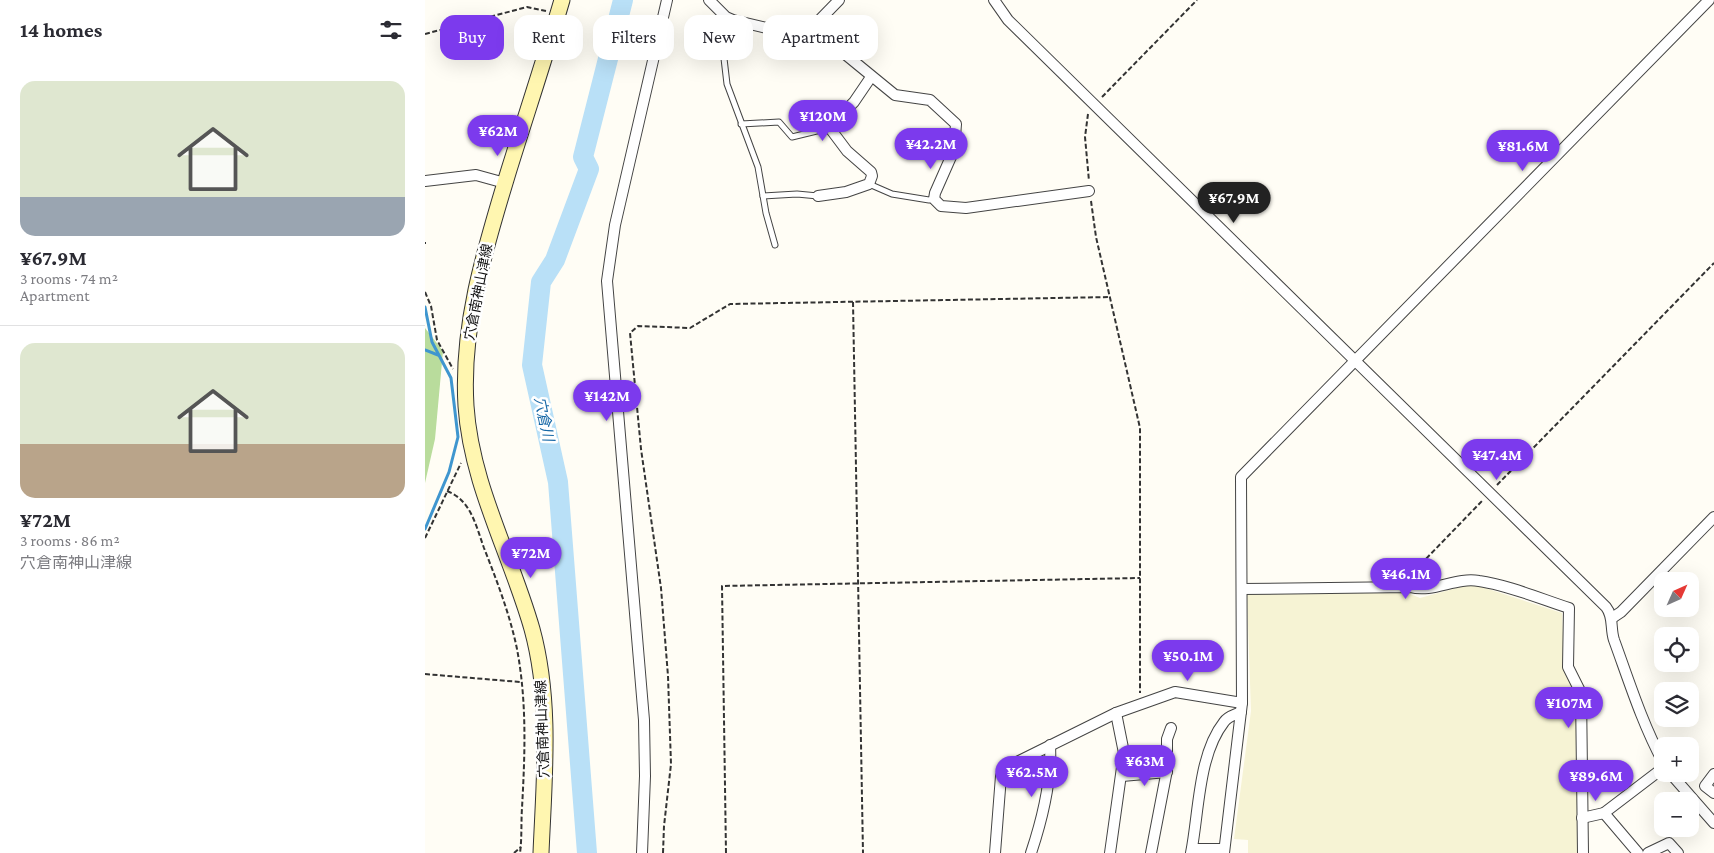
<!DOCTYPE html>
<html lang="en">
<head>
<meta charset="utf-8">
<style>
	:root { --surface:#fff; --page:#f7f7f7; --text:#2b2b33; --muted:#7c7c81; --line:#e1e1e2; --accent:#7c3aed }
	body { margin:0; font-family:"Crimson Pro","Noto Sans JP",serif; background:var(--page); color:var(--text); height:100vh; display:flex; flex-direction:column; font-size:19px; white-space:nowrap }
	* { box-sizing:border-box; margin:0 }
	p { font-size:16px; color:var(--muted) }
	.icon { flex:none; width:28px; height:28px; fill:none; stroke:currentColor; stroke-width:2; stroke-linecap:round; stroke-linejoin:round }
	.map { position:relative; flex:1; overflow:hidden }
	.panel { display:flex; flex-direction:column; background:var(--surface); width:425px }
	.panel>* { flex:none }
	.banner { position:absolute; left:15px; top:15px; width:475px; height:45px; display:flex; gap:10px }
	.needle { width:32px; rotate:45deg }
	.fabs { position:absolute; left:1229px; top:572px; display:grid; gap:10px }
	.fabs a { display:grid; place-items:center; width:45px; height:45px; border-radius:10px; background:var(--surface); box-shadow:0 5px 20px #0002; font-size:25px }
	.price { position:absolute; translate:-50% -42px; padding:0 11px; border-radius:18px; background:var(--accent); color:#fff; font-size:16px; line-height:32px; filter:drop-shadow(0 1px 2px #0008) }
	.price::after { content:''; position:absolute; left:50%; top:30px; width:15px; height:11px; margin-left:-8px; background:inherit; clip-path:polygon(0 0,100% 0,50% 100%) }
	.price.selected { background:#222; color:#fff }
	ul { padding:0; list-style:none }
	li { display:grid; align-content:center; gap:10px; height:265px; padding:0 20px }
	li+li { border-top:1px solid var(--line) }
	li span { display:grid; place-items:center; height:155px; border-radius:15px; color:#555 }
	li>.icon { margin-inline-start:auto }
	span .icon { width:90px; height:90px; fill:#fffc; stroke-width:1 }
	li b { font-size:21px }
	h2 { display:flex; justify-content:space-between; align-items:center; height:60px; padding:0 20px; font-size:21px }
	.pill { padding:0 18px; border-radius:15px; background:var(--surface); box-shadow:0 5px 20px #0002; font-size:18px; line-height:45px }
	.pill.selected { background:var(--accent); color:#fff }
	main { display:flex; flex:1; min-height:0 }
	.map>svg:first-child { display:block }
	.farmland { fill:#f6f3d4 }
	.forest { fill:#b9dc9c }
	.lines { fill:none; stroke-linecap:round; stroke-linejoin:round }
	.stream { stroke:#3f96cf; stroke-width:3 }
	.river { stroke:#b9e0f7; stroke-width:20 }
	.lane-casing { stroke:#444; stroke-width:7 }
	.street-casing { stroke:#444; stroke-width:12 }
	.secondary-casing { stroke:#333; stroke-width:17 }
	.path { stroke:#333; stroke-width:2; stroke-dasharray:5 2.5; stroke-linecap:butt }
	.lane { stroke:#fff; stroke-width:5 }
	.street { stroke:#fff; stroke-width:10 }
	.secondary { stroke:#fff6b0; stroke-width:15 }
	.labels { text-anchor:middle; stroke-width:5; stroke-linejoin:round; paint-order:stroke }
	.street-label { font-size:14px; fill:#111; stroke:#fff }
	.water-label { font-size:15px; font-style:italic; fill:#1768a6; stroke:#fff }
</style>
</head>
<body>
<main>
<section class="panel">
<h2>14 homes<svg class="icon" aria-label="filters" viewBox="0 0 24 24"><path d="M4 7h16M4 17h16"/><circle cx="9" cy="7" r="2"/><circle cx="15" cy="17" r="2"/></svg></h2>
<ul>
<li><span style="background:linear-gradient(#dfe7d0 75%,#9aa5b1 0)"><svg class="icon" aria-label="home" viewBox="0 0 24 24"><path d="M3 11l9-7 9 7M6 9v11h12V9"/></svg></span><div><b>¥67.9M</b><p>3 rooms · 74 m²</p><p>Apartment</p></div></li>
<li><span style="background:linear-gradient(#dfe7d0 65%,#b9a48a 0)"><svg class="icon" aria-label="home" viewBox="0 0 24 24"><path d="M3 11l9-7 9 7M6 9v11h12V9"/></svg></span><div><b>¥72M</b><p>3 rooms · 86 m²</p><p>穴倉南神山津線</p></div></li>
</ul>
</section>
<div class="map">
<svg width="1289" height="853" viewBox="0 0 1289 853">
	<rect width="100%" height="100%" fill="#fffdf5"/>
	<polygon class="farmland" points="1039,586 1054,586 1137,613 1139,658 1151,694 1154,853 823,853 823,840 809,839 826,711 822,594 978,591 995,598"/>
	<polygon class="forest" points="0,328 18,351 10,439 0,483"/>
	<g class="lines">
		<g class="stream">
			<polyline points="0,307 7,342 26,378 33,437 24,472 0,529"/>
			<polyline points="0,350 13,355"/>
		</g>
		<polyline class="river" points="162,853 133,482 107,365 116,282 130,260 164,169 158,157 198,0"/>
		<g class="lane-casing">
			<g id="lane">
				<polyline points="301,17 298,50 302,84 333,167 341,213 350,245"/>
				<polyline points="316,124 354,122 367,137 404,128"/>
				<polyline points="444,184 467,194 504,200 509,199"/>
				<polyline points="338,196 372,194 393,196"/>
			</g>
		</g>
		<g class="street-casing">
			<g id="street">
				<polyline points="284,0 301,17 308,20 400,42 415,50 470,95 505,100 531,124 529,150 510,193 509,199 516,206 541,208 664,191"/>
				<path d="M569,0L583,20L1181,607C1189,617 1185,628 1189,640C1204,681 1217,723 1238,762"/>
				<polyline points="379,36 414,0"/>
				<polyline points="0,181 51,175 80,183"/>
				<polyline points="393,196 421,192 444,184 447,176 446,172 422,151 404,127 429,102 446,77"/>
				<path d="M817,589L985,587C1009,593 1030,577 1054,581C1083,585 1116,599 1144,608L1143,667L1156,693L1158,853"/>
				<polyline points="1187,618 1196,612 1289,517"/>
				<polyline points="1246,774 1289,823"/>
				<polyline points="1289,774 1280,786 1289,793"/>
				<polyline points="697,776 742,772"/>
				<polyline points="1157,818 1179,813"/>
				<polyline points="767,849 799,849"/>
				<polyline points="217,853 220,776 219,720 182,281 190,225 242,0"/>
				<polyline points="570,853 576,776 579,769 584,766 691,713 750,692 817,703"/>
				<path d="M606,853C617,820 627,780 625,745"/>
				<polyline points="685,853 699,753 691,713"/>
				<polyline points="726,853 742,770 742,739 746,728"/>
				<path d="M766,853C774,813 773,755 799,722C803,716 810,715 816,712"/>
				<polyline points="799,853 817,703 816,477 1284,0"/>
				<polyline points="1213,853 1179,813 1238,768"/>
				<polyline points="1223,853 1244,843 1253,853"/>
			</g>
		</g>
		<g class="secondary-casing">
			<path id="secondary" d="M116,853C119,779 127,702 107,629C86,555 46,484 41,406C36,325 60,249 83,173C101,115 120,58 137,0"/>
		</g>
		<g class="path">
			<polyline points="0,34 102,7 121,11"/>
			<polyline points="677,97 772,0"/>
			<polyline points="663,114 660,137 664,181"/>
			<polyline points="666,201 671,237 715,428 715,693"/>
			<polyline points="0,242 0,244"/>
			<polyline points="0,292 6,306 12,340 28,369"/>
			<polyline points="428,302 438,853"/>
			<polyline points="1072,485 1289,263"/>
			<path d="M22,491C46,500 51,526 59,548C72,581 85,615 92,649C102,702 100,754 97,808C96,823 97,838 95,853"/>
			<polyline points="0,538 36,463"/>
			<polyline points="991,578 995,565 1057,501"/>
			<polyline points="0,674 95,682"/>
			<polyline points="89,853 96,847"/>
			<polyline points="238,853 239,826 246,764 243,676 236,588 216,449 205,333 213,326 265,328 305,304 685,297"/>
			<polyline points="301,853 297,586 715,578"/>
		</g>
		<use href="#lane" class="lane"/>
		<use href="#street" class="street"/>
		<use href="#secondary" class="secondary"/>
	</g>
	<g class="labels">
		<g class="street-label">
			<text transform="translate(53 292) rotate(-79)" y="5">穴倉南神山津線</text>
			<text transform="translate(117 729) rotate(-92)" y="5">穴倉南神山津線</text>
		</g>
		<g class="water-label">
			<text transform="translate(119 419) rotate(78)" y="5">穴倉川</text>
		</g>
	</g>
</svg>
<div class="fabs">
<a><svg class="needle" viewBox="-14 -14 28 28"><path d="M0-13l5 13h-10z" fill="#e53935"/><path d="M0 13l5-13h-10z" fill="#7c7c81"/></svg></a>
<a><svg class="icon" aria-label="locate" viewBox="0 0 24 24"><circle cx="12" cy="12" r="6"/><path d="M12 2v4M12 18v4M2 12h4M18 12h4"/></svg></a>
<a><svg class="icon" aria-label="layers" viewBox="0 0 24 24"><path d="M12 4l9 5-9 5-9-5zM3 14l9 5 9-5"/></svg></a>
<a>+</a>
<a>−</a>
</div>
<b class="price" style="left:398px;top:142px">¥120M</b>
<b class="price" style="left:73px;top:157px">¥62M</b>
<b class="price" style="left:506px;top:170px">¥42.2M</b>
<b class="price" style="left:1098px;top:172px">¥81.6M</b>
<b class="price selected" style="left:809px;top:224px">¥67.9M</b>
<b class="price" style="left:182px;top:422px">¥142M</b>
<b class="price" style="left:1072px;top:481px">¥47.4M</b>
<b class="price" style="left:106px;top:579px">¥72M</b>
<b class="price" style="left:981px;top:600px">¥46.1M</b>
<b class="price" style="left:763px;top:682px">¥50.1M</b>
<b class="price" style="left:1144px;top:729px">¥107M</b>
<b class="price" style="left:720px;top:787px">¥63M</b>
<b class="price" style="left:607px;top:798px">¥62.5M</b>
<b class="price" style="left:1171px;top:802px">¥89.6M</b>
<div class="banner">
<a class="pill selected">Buy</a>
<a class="pill">Rent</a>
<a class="pill">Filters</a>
<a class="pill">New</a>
<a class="pill">Apartment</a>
</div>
</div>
</main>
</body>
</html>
